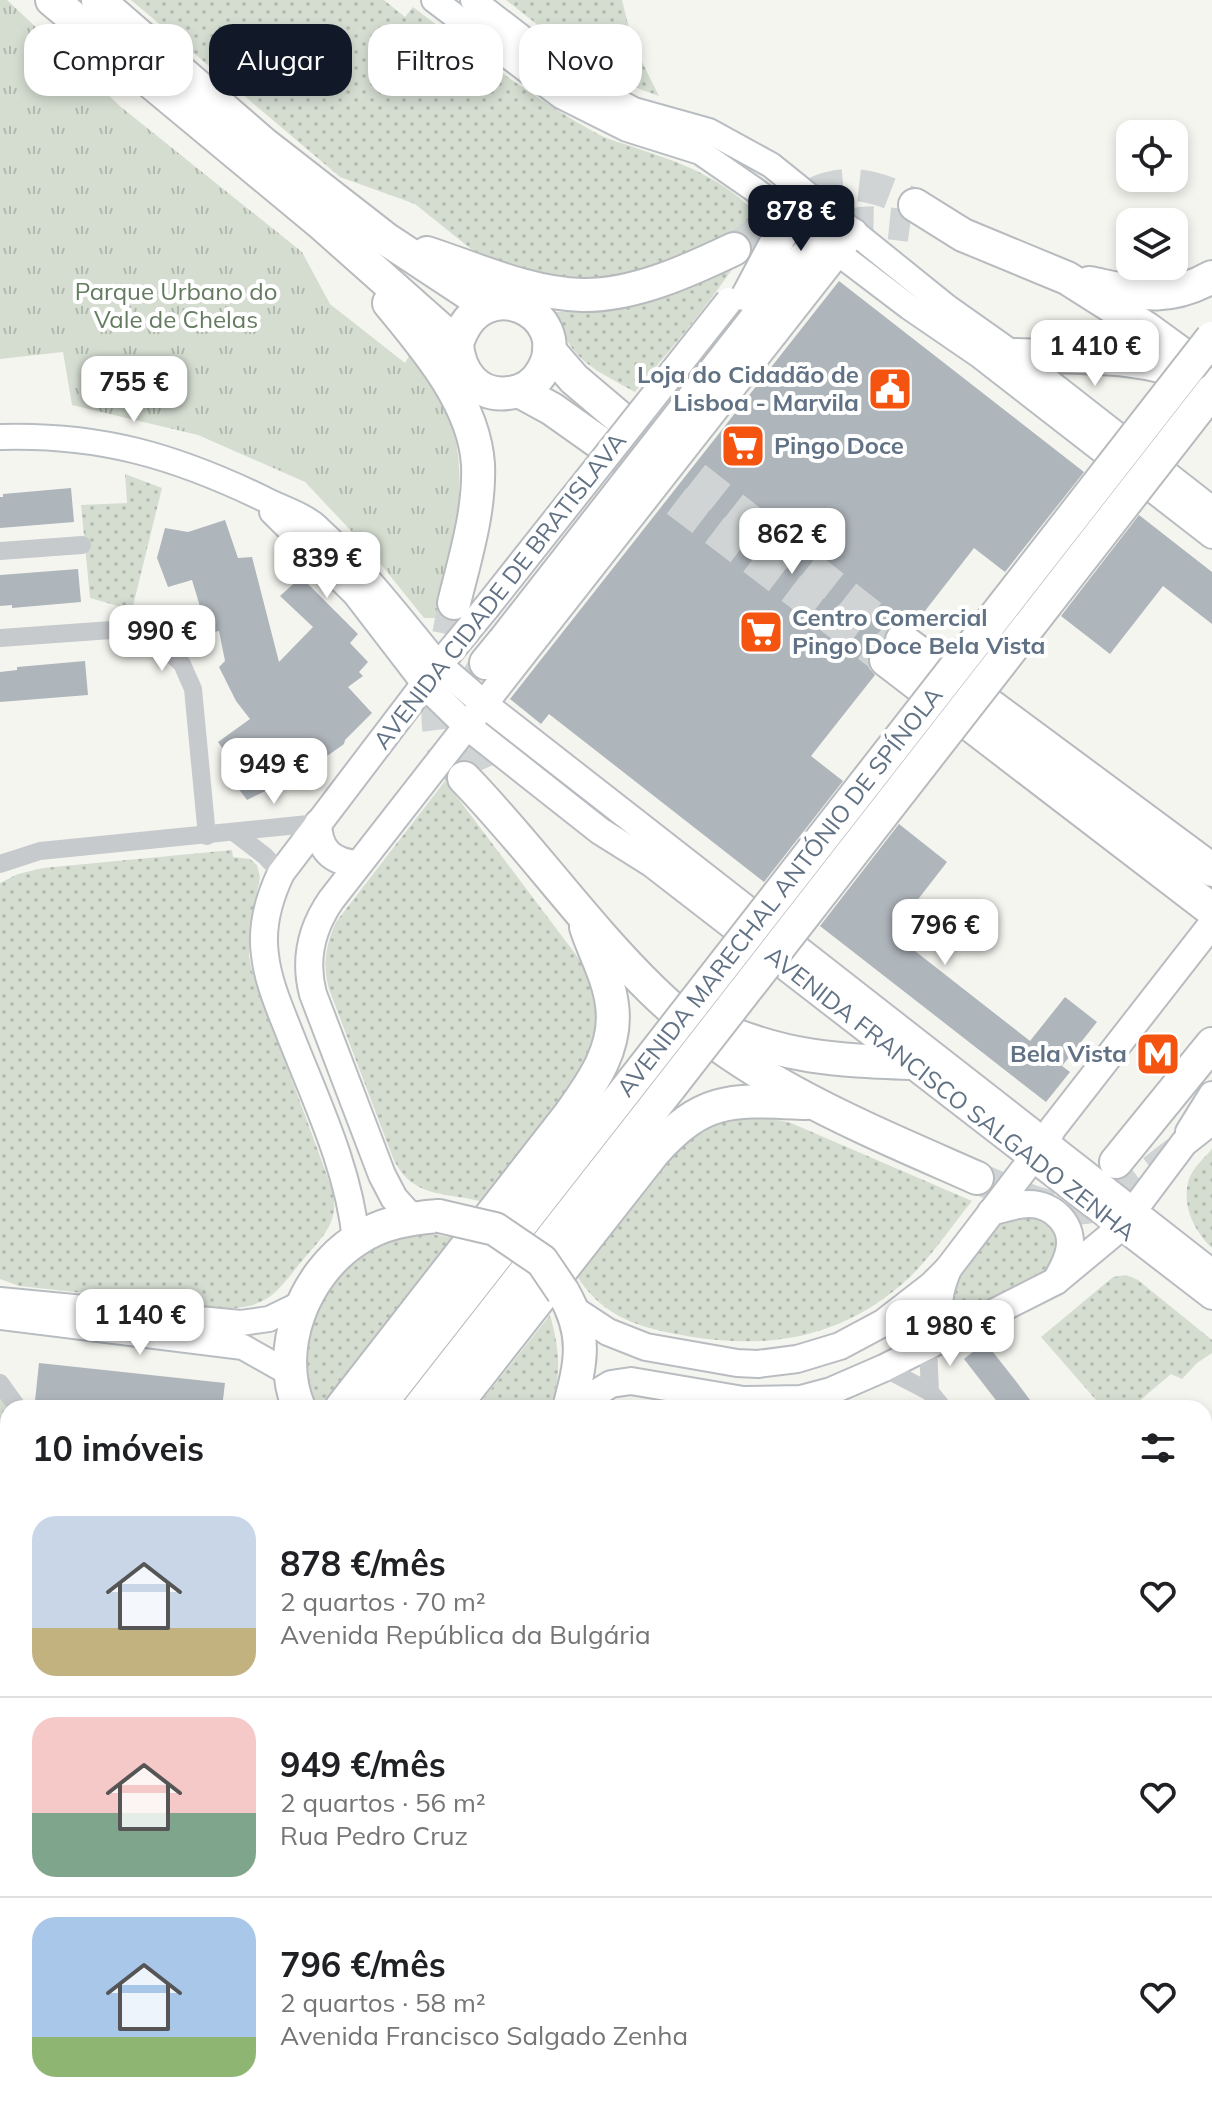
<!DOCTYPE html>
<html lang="pt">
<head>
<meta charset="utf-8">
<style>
	:root { --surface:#fff; --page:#f2f2f2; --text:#202124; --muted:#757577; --line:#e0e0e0; --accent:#111827 }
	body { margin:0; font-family:Mulish,sans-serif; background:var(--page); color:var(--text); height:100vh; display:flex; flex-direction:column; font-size:30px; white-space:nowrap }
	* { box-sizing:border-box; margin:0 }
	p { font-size:26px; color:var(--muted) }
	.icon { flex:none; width:44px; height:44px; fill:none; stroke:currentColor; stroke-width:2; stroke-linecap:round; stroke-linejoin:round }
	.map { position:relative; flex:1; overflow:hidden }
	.details { position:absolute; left:0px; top:1400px; width:1212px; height:712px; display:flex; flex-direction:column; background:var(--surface); border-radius:24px 24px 0 0; box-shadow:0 4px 12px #0003 }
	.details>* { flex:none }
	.banner { position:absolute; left:24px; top:24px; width:800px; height:72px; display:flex; gap:16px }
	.controls { position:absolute; left:1116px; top:120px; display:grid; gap:16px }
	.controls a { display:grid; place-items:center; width:72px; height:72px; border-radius:16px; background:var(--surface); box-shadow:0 4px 12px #0003; font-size:40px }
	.price { position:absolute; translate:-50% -68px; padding:0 18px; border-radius:16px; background:#fff; color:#222; font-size:26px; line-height:52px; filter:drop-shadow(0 2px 4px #0008) }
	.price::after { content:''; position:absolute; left:50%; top:48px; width:24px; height:18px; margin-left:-12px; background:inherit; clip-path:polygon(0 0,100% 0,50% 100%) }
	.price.selected { background:var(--accent); color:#fff }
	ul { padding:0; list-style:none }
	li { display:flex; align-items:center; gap:24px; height:200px; padding:0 32px }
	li+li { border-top:2px solid var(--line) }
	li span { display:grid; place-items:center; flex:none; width:224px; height:160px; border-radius:24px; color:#555 }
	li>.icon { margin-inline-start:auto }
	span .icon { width:96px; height:96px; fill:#fffc; stroke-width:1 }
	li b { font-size:34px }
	h2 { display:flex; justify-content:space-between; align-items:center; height:96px; padding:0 32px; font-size:34px }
	.pill { padding:0 28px; border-radius:24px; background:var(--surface); box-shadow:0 4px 12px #0003; font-size:28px; line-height:72px }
	.pill.selected { background:var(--accent); color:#fff }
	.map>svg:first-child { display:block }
	.grass { fill:url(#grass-dots) }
	.forest { fill:url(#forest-firs) }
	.park { fill:url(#park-tufts) }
	.building { fill:#aeb5bb }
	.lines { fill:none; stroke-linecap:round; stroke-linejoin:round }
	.highway-tunnel { stroke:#d0d4d5; stroke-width:32; stroke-dasharray:32 16; stroke-linecap:butt }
	.secondary-casing { stroke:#b8bdc2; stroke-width:28 }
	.primary-casing { stroke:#b9bcc0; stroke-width:30 }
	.highway-casing { stroke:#b8bbbe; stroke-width:36 }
	.street { stroke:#c7cacd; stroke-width:18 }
	.secondary { stroke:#fff; stroke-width:24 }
	.primary { stroke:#fff; stroke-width:26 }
	.highway { stroke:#fff; stroke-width:32 }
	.primary-bridge-casing { stroke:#b9bcc0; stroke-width:30; stroke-linecap:butt }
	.highway-bridge-casing { stroke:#b8bbbe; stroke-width:36; stroke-linecap:butt }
	.primary-bridge { stroke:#fff; stroke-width:26 }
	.highway-bridge { stroke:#fff; stroke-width:32 }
	.labels { text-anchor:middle; stroke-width:8; stroke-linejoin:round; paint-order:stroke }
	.park-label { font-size:24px; fill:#647b60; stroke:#fff }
	.poi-label { font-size:24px; font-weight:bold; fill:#617285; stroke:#fff; text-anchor:end }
	.street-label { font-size:24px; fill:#617285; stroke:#fff }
</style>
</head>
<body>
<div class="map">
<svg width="1212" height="2112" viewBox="0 0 1212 2112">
	<defs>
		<pattern id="grass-dots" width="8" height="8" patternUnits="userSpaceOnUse" patternTransform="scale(2)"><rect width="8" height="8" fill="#d5ddd1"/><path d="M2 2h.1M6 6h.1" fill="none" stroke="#b0b8af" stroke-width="1.8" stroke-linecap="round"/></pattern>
		<pattern id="forest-firs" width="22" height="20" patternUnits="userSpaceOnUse" patternTransform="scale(2)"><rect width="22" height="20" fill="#d5ddd1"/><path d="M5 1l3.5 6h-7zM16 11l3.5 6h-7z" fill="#b0b8af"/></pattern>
		<pattern id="park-tufts" width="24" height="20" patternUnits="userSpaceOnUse" patternTransform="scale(2)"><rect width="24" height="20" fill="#d5ddd1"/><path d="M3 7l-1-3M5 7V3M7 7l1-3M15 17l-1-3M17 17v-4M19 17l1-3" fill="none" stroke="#b0b8af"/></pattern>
	</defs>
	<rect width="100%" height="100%" fill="#f5f5f0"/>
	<g class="grass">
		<path d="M131,0H384L405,17L413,7C473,52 531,97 596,133C610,141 627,144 642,150C685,164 728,181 758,216C753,257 664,356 635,392C591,367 572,362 554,312L596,311L641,300L649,273L589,286L529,277L471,249L415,204L340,177Z"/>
		<path d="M506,0H622L633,44L659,96C597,76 556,39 506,0Z"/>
		<polygon points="125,474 162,488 132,610 90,598 81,505 127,503"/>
		<path d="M445,781L586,968L600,1010L592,1061L487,1203C448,1191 413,1201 393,1158L329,989C322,965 326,944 336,922Z"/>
		<path d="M232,850L233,857L250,859L257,865L260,877L250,926L249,956L252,971L332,1189C340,1218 326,1234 307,1255C279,1287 272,1310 222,1308L19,1286L0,1279V883L18,874L43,868Z"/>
		<path d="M761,1116L791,1123L972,1201C952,1226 933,1254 910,1277C841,1341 764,1351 676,1334C632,1326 599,1313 575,1273C606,1234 673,1135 718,1120C731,1116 748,1117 761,1116Z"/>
		<path d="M1212,1149V1248C1194,1231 1181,1205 1189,1179C1192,1169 1205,1157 1212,1149Z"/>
		<polygon points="1032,1209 1061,1231 1052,1271 961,1316 947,1298 949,1291 1006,1217"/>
		<path d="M421,1233L458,1238L325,1408H315C292,1345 316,1282 374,1248C388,1240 405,1237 421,1233Z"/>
		<polygon points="1126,1275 1138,1280 1212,1340 1212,1353 1197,1363 1182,1379 1171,1374 1131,1408 1103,1408 1041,1337 1113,1277"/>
		<path d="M550,1315C559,1347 563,1377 549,1408H476Z"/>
		<polygon points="0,1394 8,1408 8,1431 6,1433 8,1436 8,1475 0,1468"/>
	</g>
	<polygon class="forest" points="419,2104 593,2104 594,2112 431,2112"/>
	<g class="park">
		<path d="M0,0H7L121,107L302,252L330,304L405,363L409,356C417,365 427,374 433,384C480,455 453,540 439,618H424L371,552L305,482L198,435L72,405L63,352L0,359Z"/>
		<polygon points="0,1468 8,1475 8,2003 0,2011"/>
		<polygon points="66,2104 419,2104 431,2112 60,2112"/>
	</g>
	<g class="building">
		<polygon points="839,281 1084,472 1005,572 974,548 914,625 903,621 894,623 886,629 884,642 871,648 867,658 869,668 875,675 811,756 843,781 764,882 549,714 541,724 510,699"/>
		<polygon points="71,488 74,522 0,528 0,497 3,497 3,494"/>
		<polygon points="1139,515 1212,572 1212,624 1163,586 1110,654 1061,616"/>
		<polygon points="225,520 238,558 252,557 279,662 313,627 280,596 301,577 358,634 350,643 368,662 359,672 363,676 348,687 372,713 345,740 344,744 330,754 298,775 247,800 235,784 244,779 218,742 250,719 236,701 219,667 225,661 219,631 208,633 192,580 168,587 157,558 165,528 188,532"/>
		<polygon points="78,569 81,602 12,608 12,605 0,606 0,575"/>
		<polygon points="85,661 88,695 0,702 0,672 17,670 17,667"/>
		<polygon points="899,824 947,862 892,933 1030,1041 1065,997 1097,1022 1062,1066 1070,1072 1046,1102 820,926"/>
		<polygon points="985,1342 1015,1380 1036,1408 1002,1408 964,1359"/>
		<polygon points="39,1363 225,1383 222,1408 98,1408 35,1401"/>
	</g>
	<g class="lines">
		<g class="highway-tunnel">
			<path d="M734,249C804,202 826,158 915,205"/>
			<path d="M805,257C839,218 862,219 910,226"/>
			<polyline points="620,418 902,640"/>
			<polyline points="600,443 886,660"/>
			<path d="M454,603C448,641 431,703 440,739C443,753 453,765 462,776"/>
			<path d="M484,769C463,721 457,709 486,663"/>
			<path d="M977,1178C1014,1193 1058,1219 1098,1205C1126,1195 1153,1170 1177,1152"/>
		</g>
		<g class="secondary-casing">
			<g id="secondary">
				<polyline points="434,0 561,96 627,129 700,152 755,190 909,307 979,355 1212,536"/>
				<polyline points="473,0 574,78 634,110 709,131 771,165 947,307 1015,355 1212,509"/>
				<path d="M0,437C100,434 175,456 264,499C281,508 305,515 318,528C363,569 401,619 439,665"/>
				<polyline points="272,512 355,594 425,685"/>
				<polyline points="0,1300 241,1323 269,1319 304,1302"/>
				<polyline points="0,1317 243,1347 289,1373"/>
			</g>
		</g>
		<g class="primary-casing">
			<g id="primary">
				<polyline points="773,244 811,198"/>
				<polyline points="774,334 854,232"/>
				<polyline points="439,665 484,704 1212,1273"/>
				<polyline points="425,685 467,726 600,831 651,863 1212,1296"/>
				<path d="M318,823C319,850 331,862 358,864"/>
				<polyline points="1189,1132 1212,1095"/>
				<path d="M991,1212C1003,1209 1016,1204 1029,1204C1054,1204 1075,1226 1069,1251C1067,1262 1061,1271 1056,1281"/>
				<path d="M412,1218L394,1198L382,1175L313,994C304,960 311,929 331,900L523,654"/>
				<path d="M356,1240C349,1169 317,1103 291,1037C281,1011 268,983 265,955C261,927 269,898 281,873L439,665L486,608"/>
				<path d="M948,1269C937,1297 932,1315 963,1329"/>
				<polyline points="573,1309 608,1332 646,1347 737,1363 758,1364 797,1359 840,1346 883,1323 932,1285 948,1269 1045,1142 1053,1128 1212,924"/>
				<polyline points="572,1408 611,1384 631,1381 743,1400 801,1399 831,1391 884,1368 1056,1281 1121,1227 1184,1143 1212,1121"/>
			</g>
		</g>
		<g class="highway-casing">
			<g id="highway">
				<path d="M52,0L323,225L457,344C459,372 477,397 508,393C523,392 536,383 543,370C575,313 480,267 457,344"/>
				<polyline points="98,0 264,144 386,239 486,305"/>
				<polyline points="915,205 963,235 1067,278 1146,328 1212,376"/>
				<path d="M427,253C476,269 530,294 582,295C633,296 688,271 734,249"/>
				<path d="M1089,283C1138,293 1166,303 1212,277"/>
				<path d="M389,303C426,348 474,403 478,464C480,511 465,558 454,603"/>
				<polyline points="739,313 783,230"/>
				<polyline points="755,320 805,257"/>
				<polyline points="549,350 574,379 620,418"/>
				<path d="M1015,355C1078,358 1138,353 1198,378"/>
				<polyline points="519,391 552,409 600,443"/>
				<polyline points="902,640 1212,870"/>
				<polyline points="886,660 1212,910"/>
				<polyline points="486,663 504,641"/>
				<path d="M464,778C530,846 585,925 653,991C745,1081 862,1127 977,1178"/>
				<path d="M713,1026C785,1058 834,1060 911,1063"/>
				<polyline points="1116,1162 1212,1044"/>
				<path d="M563,1292C588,1335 581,1363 569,1408"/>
				<path d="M299,1408C274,1349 304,1274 356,1240C381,1223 410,1218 439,1216"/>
				<path d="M341,1408L570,1114C593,1082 618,1047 612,1005C609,978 594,952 586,927"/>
				<polyline points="377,1408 644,1067"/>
				<polyline points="419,1408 670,1087"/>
				<path d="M453,1408L654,1152C705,1095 734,1100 806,1103"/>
				<polyline points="0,2102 8,2091"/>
				<polyline points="36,2112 42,2104"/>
			</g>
		</g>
		<g class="street">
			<polyline points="0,551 82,545"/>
			<polyline points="0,638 125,629 154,638 182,664 193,689 207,836"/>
			<polyline points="235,833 265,856 281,873"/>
			<polyline points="0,864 40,851 318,823"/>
			<polyline points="928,1347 930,1392"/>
			<polyline points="884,1368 930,1392 943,1408"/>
			<polyline points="0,1383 18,1408"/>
			<polyline points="1204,1571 1212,1575"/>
			<polyline points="1204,1738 1212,1749"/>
			<polyline points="1204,1850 1212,1855"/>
			<polyline points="1204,1959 1212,1963"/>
			<polyline points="1204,2077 1212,2080"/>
			<polyline points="617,2104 618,2112"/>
			<polyline points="869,2112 879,2104"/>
			<polyline points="1049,2112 1059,2104"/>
		</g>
		<use href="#secondary" class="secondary"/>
		<use href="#primary" class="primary"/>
		<use href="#highway" class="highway"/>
		<g class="primary-bridge-casing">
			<g id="primary-bridge">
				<polyline points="486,608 729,301"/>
				<polyline points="523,654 774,334"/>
			</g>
		</g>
		<g class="highway-bridge-casing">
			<g id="highway-bridge">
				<polyline points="504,641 755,320"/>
				<polyline points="644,1067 1212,338"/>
				<polyline points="670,1087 1212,391"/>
				<polyline points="439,1216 495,1229 542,1261 563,1292"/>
			</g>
		</g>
		<use href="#primary-bridge" class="primary-bridge"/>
		<use href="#highway-bridge" class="highway-bridge"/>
	</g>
	<defs>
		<g id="civic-square" transform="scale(2.3)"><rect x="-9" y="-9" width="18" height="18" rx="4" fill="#f55310" stroke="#fff"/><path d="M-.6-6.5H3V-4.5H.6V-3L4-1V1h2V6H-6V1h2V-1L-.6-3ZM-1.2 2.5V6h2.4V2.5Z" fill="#fff"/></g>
		<g id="supermarket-square" transform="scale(2.3)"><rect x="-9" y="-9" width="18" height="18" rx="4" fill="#f55310" stroke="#fff"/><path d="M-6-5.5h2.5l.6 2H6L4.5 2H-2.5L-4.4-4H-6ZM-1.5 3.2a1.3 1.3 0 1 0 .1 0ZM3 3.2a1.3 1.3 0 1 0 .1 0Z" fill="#fff"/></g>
		<g id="metro-square" transform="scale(2.3)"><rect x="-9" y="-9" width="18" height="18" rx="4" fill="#f55310" stroke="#fff"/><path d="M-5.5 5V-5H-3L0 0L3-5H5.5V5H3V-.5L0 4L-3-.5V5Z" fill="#fff"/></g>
	</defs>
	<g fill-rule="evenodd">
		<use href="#civic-square" x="890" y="389"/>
		<use href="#supermarket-square" x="743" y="446"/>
		<use href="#supermarket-square" x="761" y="632"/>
		<use href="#metro-square" x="1158" y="1054"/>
	</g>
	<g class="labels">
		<g class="park-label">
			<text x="176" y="300">Parque Urbano do<tspan x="176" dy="28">Vale de Chelas</tspan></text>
		</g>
		<g class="poi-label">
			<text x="859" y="383">Loja do Cidadão de<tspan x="859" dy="28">Lisboa - Marvila</tspan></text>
			<text x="774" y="454" text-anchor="start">Pingo Doce</text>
			<text x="792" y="626" text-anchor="start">Centro Comercial<tspan x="792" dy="28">Pingo Doce Bela Vista</tspan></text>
			<text x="1127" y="1062">Bela Vista</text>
		</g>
		<g class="street-label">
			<text transform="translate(500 591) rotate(-52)" y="8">AVENIDA CIDADE DE BRATISLAVA</text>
			<text transform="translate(780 892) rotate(-52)" y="8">AVENIDA MARECHAL ANTÓNIO DE SPÍNOLA</text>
			<text transform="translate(950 1094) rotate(38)" y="8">AVENIDA FRANCISCO SALGADO ZENHA</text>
		</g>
	</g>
</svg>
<div class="controls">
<a><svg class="icon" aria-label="locate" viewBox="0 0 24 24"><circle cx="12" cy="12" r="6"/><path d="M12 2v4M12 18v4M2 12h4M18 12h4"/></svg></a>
<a><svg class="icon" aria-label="layers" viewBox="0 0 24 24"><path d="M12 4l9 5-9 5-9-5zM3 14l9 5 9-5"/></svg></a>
</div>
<b class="price selected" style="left:801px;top:253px">878 €</b>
<b class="price" style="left:1095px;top:388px">1 410 €</b>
<b class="price" style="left:134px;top:424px">755 €</b>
<b class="price" style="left:792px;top:576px">862 €</b>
<b class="price" style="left:327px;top:600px">839 €</b>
<b class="price" style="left:162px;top:673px">990 €</b>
<b class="price" style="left:274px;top:806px">949 €</b>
<b class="price" style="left:945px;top:967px">796 €</b>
<b class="price" style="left:140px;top:1357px">1 140 €</b>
<b class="price" style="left:950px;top:1368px">1 980 €</b>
<div class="banner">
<a class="pill">Comprar</a>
<a class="pill selected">Alugar</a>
<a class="pill">Filtros</a>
<a class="pill">Novo</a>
</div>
<section class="details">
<h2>10 imóveis<svg class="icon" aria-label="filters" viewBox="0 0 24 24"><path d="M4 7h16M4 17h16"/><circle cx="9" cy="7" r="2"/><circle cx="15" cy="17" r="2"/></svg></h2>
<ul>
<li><span style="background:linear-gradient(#c9d6e8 70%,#c2b280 0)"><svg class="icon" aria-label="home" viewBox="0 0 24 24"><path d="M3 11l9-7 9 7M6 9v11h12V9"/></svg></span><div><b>878 €/mês</b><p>2 quartos · 70 m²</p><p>Avenida República da Bulgária</p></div><svg class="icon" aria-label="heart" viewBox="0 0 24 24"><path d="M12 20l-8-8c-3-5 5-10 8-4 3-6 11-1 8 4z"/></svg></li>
<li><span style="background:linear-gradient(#f6c9c9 60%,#7fa58c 0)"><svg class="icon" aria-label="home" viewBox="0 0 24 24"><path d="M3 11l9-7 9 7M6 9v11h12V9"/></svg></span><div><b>949 €/mês</b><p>2 quartos · 56 m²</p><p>Rua Pedro Cruz</p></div><svg class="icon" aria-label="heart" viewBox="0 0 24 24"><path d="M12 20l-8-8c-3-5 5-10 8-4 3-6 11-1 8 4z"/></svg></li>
<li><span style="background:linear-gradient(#a9c7e8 75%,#8fb573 0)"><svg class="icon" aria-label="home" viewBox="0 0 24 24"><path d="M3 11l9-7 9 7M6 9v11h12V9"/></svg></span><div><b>796 €/mês</b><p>2 quartos · 58 m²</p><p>Avenida Francisco Salgado Zenha</p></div><svg class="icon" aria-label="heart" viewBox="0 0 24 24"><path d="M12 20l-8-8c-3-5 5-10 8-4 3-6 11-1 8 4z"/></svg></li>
</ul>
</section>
</div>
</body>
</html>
